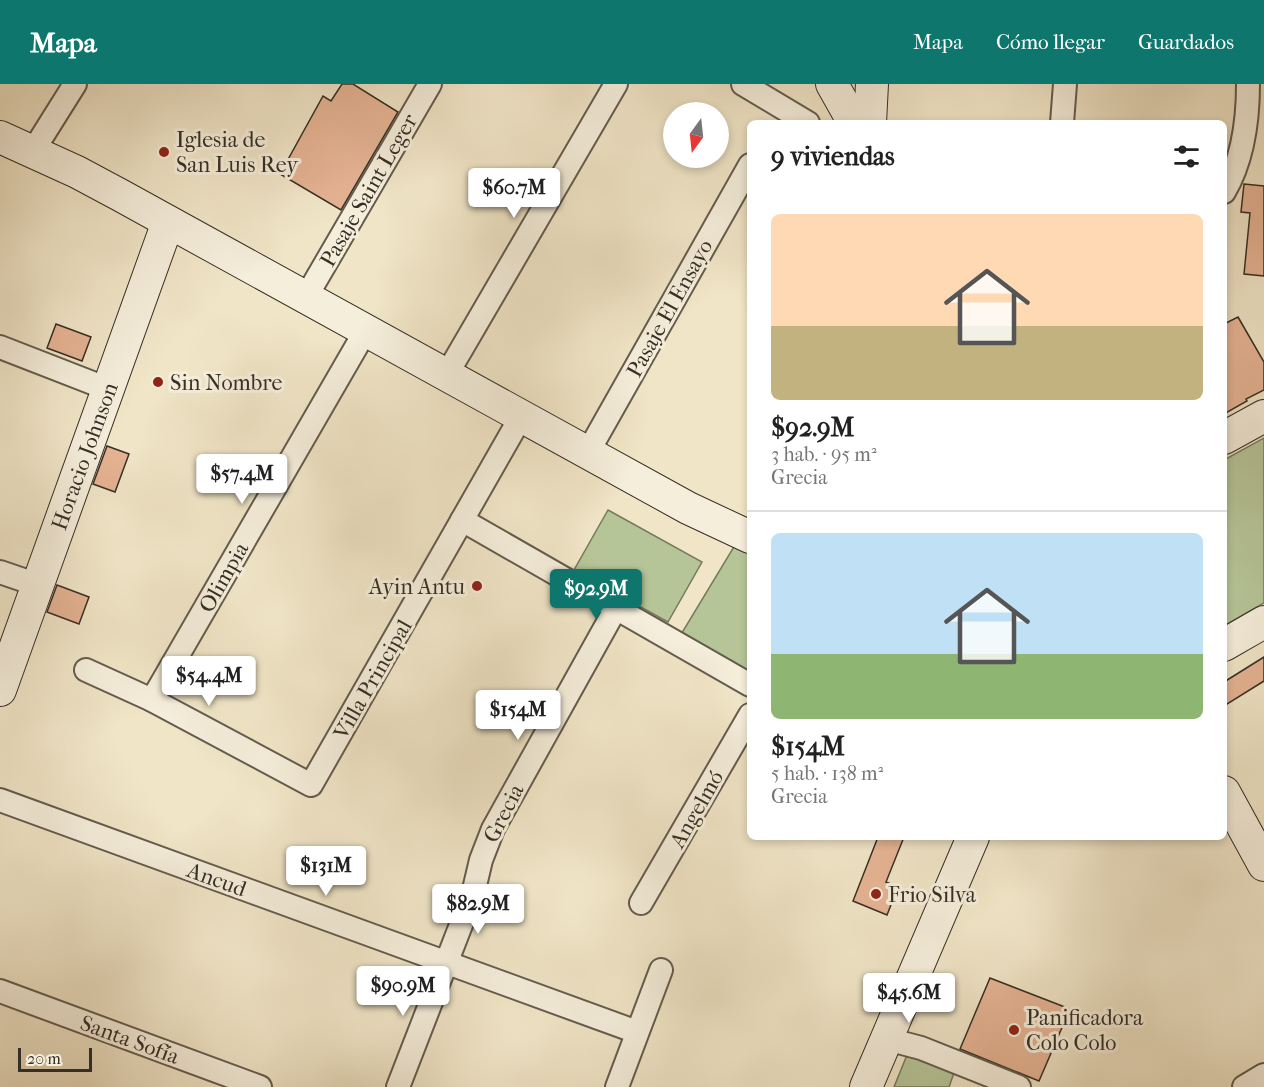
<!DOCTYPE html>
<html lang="es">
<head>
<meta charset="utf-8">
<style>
	:root { --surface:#fff; --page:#f6f6f6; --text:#222; --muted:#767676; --line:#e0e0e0; --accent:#0f766e }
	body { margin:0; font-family:"IM FELL French Canon",serif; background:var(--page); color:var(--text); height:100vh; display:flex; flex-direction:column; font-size:22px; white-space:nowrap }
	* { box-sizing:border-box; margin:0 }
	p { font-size:20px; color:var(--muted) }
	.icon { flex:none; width:33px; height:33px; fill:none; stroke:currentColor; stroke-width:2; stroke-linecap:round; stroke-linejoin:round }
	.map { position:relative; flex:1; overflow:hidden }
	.side { position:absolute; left:747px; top:36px; width:480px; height:720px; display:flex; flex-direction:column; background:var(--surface); border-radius:9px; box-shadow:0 3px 9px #0003 }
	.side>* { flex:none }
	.needle { width:39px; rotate:195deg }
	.tools { position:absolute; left:663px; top:18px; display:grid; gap:12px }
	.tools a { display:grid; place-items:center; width:66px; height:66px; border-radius:50%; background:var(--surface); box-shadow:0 3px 9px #0003; font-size:30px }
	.scale { position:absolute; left:18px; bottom:15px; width:74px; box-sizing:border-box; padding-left:6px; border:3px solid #362f25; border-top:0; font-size:16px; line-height:21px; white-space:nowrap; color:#362f25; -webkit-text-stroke:4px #f5eedb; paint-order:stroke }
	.price { position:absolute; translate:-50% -51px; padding:0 14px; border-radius:6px; background:#fff; color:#222; font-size:20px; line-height:39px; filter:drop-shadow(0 2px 3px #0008) }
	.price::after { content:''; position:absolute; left:50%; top:36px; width:18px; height:14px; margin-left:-9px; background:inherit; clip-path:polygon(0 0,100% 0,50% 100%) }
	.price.current { background:var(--accent); color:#fff }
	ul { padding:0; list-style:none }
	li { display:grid; align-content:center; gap:12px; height:318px; padding:0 24px }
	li+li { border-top:2px solid var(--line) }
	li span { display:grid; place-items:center; height:186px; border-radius:9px; color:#555 }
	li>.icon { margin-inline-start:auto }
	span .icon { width:108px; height:108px; fill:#fffc; stroke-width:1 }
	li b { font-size:26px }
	h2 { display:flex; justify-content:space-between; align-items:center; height:72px; padding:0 24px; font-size:26px }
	header { display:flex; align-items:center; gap:36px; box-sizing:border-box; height:84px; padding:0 30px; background:var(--accent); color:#fff }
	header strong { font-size:28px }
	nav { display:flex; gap:33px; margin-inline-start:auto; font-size:21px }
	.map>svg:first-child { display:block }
	.green { fill:#b6c598; stroke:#767a5e; stroke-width:1.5 }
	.building { fill:#e5b393; stroke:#362f25; stroke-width:1.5 }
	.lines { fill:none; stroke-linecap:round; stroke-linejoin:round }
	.street-casing { stroke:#645c4e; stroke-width:26 }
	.secondary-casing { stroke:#362f25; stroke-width:34 }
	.street { stroke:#f5eedb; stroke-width:22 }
	.secondary { stroke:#f5eedb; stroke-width:32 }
	.poi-dot { fill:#8f2418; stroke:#f5eedb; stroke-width:2 }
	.labels { text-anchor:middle; stroke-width:6; stroke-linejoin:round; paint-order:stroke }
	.poi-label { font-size:22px; fill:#362f25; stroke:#f5eedb; text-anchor:start }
	.street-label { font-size:22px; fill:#362f25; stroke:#f5eedb }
</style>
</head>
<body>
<header>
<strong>Mapa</strong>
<nav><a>Mapa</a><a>Cómo llegar</a><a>Guardados</a></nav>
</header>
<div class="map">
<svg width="1264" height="1003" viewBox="0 0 1264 1003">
	<rect width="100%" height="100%" fill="#f0e5c7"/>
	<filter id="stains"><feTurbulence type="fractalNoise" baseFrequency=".00333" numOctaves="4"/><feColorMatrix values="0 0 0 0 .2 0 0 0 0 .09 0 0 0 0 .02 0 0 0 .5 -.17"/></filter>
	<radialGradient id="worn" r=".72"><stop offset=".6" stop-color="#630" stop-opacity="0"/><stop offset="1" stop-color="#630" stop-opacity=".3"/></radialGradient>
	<g class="green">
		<polygon points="1264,354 1264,519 1224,542 1224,376"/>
		<polygon points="608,426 702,478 668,538 574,486"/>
		<polygon points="735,461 750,469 750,583 745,591 680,552"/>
		<polygon points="907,971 954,989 949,1003 894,1003"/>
	</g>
	<g class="building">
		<polygon points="342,0 353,0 398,28 341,126 280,90 323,12 331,17"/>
		<polygon points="1244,100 1264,102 1264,192 1244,190 1250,129 1241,128"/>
		<polygon points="1238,233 1264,278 1264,306 1246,315 1247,317 1224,330 1224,240"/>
		<polygon points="56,240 91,253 82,277 47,264"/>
		<polygon points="107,362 129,370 115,408 93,400"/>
		<polygon points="57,501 89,513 79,540 47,528"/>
		<polygon points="1264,573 1264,597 1224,622 1224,598"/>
		<polygon points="878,753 904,753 886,798 898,803 887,831 853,817"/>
		<polygon points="990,894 1070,925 1039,997 960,965"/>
	</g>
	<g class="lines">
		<g class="street-casing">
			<g id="street">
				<polyline points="743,0 808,39"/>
				<polyline points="1062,39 1065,0"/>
				<polyline points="33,67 75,0"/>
				<path d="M1224,108C1243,76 1248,36 1248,0"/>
				<polyline points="306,213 430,0"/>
				<polyline points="0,263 108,305"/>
				<polyline points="447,290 616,0"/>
				<polyline points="588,368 750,81"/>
				<polyline points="462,436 750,601"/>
				<polyline points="0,488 38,501"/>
				<polyline points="86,586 152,616 311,701 522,331"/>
				<polyline points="152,616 366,246"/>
				<polyline points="0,716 637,948"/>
				<polyline points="641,819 750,631"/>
				<polyline points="0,907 260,1003"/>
				<polyline points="887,955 921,964 1019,1003"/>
				<polyline points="398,1003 473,810 481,776 493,745 616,524"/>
				<polyline points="617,1003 661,886"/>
				<polyline points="1244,1003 1264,991"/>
			</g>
		</g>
		<g class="secondary-casing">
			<g id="secondary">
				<polyline points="832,0 854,39"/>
				<polyline points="870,39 872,0"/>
				<polyline points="0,53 77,88 120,111 688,424 750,453"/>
				<polyline points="1224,354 1264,332"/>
				<polyline points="1224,561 1264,538"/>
				<polyline points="0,606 168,138"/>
				<polyline points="1224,708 1264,781"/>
				<polyline points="866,1003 973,753"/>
			</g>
		</g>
		<use href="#street" class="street"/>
		<use href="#secondary" class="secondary"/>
	</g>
	<g class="poi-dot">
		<circle cx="164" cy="68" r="6"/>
		<circle cx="158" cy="298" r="6"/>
		<circle cx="477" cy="502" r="6"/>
		<circle cx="876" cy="810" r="6"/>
		<circle cx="1014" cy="946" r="6"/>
	</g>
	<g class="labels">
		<g class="poi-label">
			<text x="176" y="63">Iglesia de<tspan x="176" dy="25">San Luis Rey</tspan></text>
			<text x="170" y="306">Sin Nombre</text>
			<text x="465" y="510" text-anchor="end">Ayin Antu</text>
			<text x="888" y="818">Frio Silva</text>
			<text x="1026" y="941">Panificadora<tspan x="1026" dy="25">Colo Colo</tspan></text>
		</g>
		<g class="street-label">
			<text transform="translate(368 106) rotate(-60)" y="8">Pasaje Saint Leger</text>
			<text transform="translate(669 224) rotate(-61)" y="8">Pasaje El Ensayo</text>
			<text transform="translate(84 372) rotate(-70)" y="8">Horacio Johnson</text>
			<text transform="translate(223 493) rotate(-60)" y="8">Olimpia</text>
			<text transform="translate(372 595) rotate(-60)" y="8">Villa Principal</text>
			<text transform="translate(696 725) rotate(-60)" y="8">Angelmó</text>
			<text transform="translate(503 729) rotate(-63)" y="8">Grecia</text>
			<text transform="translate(217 795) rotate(20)" y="8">Ancud</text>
			<text transform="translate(130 955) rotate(20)" y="8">Santa Sofía</text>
		</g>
	</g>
	<rect width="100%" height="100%" filter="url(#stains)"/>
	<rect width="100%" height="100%" fill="url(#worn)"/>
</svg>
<div class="tools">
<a><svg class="needle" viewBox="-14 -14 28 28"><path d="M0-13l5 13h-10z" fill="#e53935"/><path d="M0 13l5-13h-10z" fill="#767676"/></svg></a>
</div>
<div class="scale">20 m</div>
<b class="price" style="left:514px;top:135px">$60.7M</b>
<b class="price" style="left:242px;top:421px">$57.4M</b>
<b class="price current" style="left:596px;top:536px">$92.9M</b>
<b class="price" style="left:209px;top:623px">$54.4M</b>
<b class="price" style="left:518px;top:657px">$154M</b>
<b class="price" style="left:326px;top:813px">$131M</b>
<b class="price" style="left:478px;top:851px">$82.9M</b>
<b class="price" style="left:403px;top:933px">$90.9M</b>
<b class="price" style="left:909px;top:940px">$45.6M</b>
<section class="side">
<h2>9 viviendas<svg class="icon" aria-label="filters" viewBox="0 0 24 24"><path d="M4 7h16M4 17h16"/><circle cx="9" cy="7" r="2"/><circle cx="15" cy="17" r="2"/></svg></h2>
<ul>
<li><span style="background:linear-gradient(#ffd9b3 60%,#c2b280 0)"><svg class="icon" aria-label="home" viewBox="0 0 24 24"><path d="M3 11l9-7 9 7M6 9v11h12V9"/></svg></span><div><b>$92.9M</b><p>3 hab. · 95 m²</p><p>Grecia</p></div></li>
<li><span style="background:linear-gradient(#bfe0f5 65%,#8fb573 0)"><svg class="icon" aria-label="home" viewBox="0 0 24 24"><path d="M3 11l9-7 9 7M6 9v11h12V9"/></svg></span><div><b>$154M</b><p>5 hab. · 138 m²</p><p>Grecia</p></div></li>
</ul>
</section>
</div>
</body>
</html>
